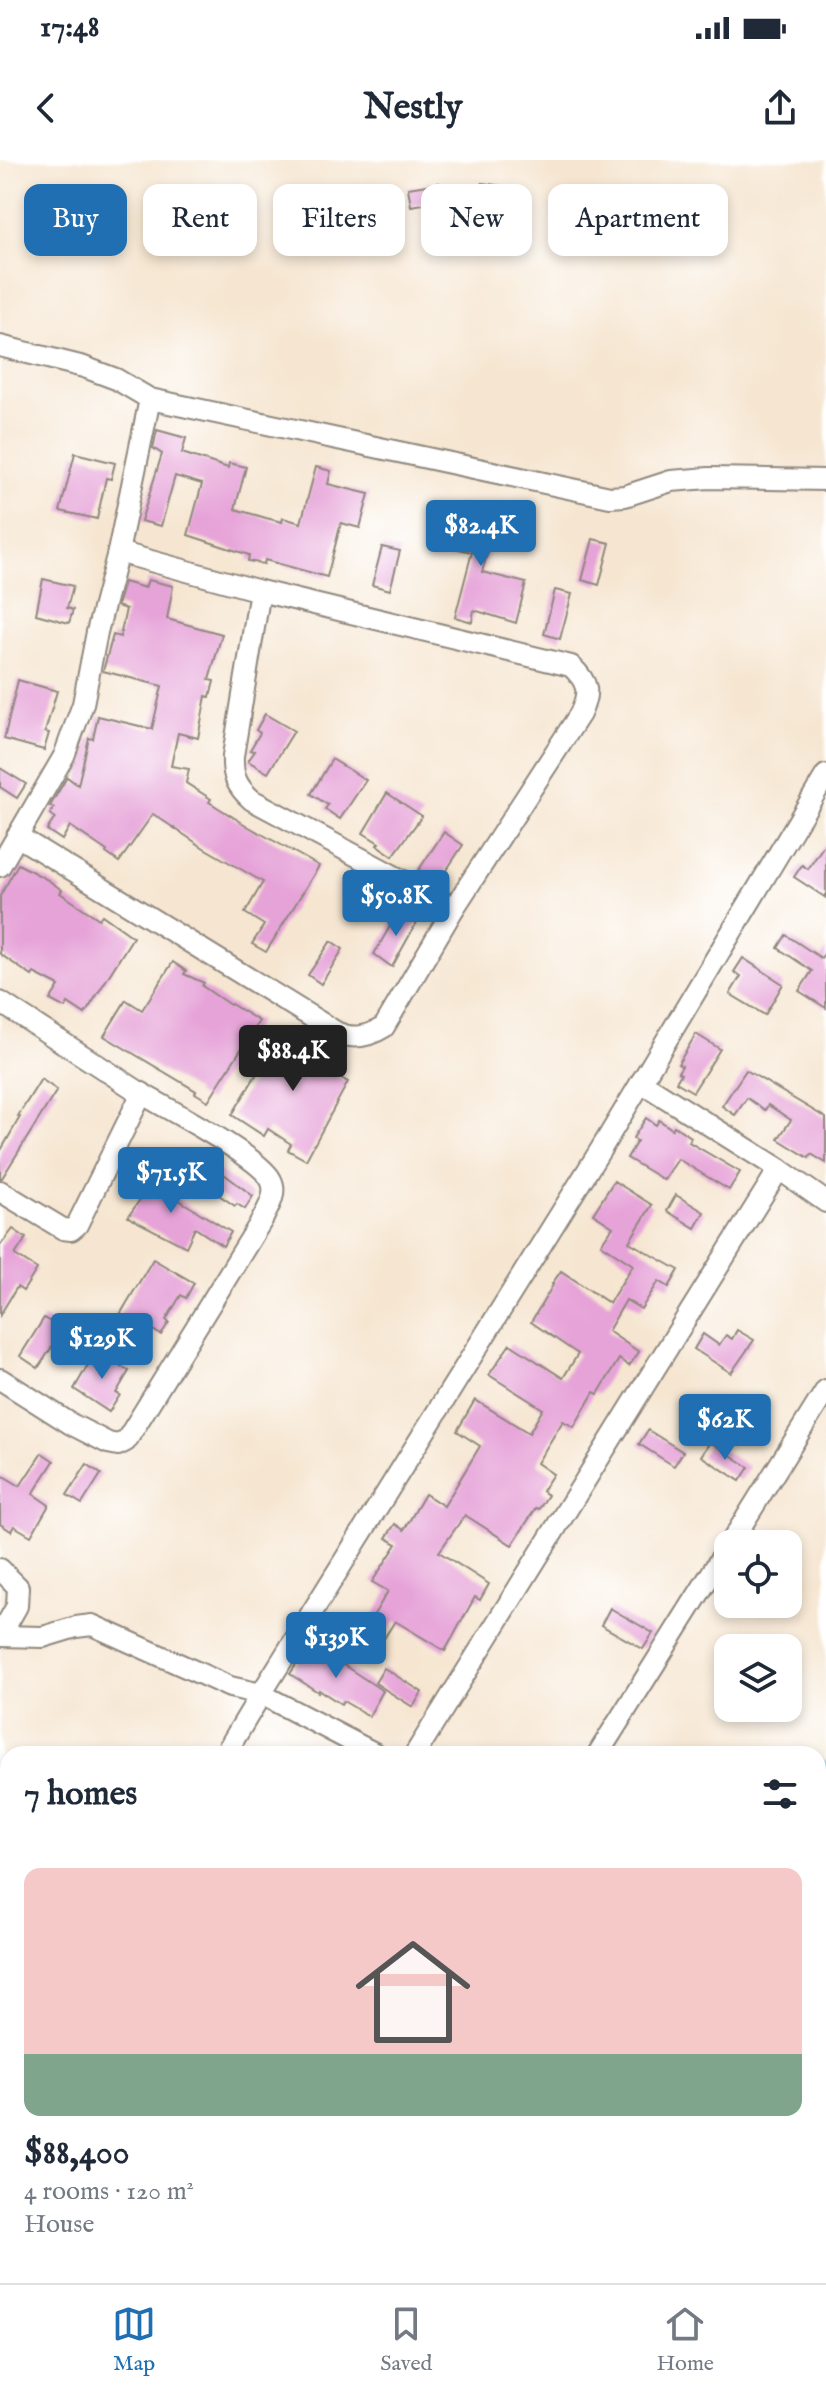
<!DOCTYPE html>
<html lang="en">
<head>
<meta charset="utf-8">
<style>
	:root { --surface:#fff; --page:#f2f2f3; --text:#1f2937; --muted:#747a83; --line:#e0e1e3; --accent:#1f6fb2 }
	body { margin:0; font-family:"IM FELL English",serif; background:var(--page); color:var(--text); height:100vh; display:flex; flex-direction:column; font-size:30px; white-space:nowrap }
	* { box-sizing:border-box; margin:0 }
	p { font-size:26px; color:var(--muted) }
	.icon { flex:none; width:44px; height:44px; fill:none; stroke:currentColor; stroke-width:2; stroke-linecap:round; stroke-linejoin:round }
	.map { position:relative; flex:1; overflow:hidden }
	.details { position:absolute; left:0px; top:1586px; width:826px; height:538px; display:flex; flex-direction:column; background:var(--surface); border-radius:24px 24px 0 0; box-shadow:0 4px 12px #0003 }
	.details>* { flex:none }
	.top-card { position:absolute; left:24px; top:24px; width:778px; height:72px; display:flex; gap:16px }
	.controls { position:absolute; left:714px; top:1370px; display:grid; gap:16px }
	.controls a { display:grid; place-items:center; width:88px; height:88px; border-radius:16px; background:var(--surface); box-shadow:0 4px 12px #0003; font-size:40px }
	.price { position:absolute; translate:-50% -68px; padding:0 18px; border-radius:8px; background:var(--accent); color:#fff; font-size:26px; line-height:52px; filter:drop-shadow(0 2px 4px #0008) }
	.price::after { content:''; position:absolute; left:50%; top:48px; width:24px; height:18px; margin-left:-12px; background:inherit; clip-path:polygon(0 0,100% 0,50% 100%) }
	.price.selected { background:#222; color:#fff }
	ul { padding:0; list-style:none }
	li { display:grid; align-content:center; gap:16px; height:424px; padding:0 24px }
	li span { display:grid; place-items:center; height:248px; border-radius:16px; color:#555 }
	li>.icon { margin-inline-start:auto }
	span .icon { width:144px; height:144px; fill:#fffc; stroke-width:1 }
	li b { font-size:34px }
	h2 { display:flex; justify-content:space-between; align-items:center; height:96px; padding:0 24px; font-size:34px }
	.tag { padding:0 28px; border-radius:16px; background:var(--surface); box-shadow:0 4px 12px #0003; font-size:28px; line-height:72px }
	.tag.selected { background:var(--accent); color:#fff }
	.status { display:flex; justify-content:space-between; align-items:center; height:56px; padding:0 40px; background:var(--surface); direction:ltr }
	.status svg { height:22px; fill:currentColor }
	header { display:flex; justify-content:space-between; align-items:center; height:104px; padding:0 24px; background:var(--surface); font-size:36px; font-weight:800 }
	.dock { display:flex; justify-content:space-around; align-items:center; height:112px; border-top:2px solid var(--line); background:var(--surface); font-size:22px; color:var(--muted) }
	.dock a { display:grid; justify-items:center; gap:4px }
	.dock .selected { color:var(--accent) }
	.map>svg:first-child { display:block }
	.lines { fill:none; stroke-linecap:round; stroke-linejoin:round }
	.river { stroke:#53c0cb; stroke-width:32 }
	.building { fill:#e6a3d8 }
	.minor-casing { stroke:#90887e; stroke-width:24 }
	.minor { stroke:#fff; stroke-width:20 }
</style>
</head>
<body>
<div class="status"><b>17:48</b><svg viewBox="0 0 49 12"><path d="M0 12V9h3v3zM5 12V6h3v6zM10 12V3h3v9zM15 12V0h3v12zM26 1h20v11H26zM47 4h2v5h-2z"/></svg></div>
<header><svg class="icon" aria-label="back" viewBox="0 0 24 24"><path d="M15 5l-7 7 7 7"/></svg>Nestly<svg class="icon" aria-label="share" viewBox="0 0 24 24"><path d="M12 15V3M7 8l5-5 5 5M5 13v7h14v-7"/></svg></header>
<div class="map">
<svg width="826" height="2123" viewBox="0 0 826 2123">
	<rect width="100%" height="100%" fill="#fff"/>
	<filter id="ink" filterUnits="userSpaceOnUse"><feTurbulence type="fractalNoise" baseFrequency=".0125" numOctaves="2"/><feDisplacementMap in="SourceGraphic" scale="16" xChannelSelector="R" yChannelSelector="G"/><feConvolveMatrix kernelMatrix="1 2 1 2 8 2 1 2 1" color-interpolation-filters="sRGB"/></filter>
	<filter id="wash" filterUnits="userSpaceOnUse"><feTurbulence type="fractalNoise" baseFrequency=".006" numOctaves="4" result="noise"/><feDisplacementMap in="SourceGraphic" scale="32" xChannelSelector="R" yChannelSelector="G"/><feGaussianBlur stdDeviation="1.8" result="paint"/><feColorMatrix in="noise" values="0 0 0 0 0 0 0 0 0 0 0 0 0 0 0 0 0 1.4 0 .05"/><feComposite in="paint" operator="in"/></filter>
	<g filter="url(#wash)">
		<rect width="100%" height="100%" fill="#f6e6d1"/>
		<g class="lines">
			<g class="river">
				<polyline points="818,1629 826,1616"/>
				<polyline points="433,2123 440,2116"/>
			</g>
		</g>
		<g id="blocks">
			<g class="building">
				<polygon points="439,23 441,41 411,46 408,28"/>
				<polygon points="482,23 509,27 508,43 480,40"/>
				<polygon points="646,32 675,33 674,51 645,50"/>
				<polygon points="573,33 605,38 601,57 570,52"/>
				<polygon points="157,270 186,278 182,293 228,308 229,303 246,307 235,349 266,358 282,362 283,358 301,363 316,307 331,311 328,324 369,334 360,368 341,363 327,417 265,400 264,404 248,401 249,395 188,375 202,324 175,316 161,366 141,361 162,294 153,288"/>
				<polygon points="75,293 115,303 111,319 106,318 97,359 60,351"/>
				<polygon points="460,344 498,356 482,412 526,423 516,463 474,450 472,462 455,457 472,392 436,384 440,363 455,366"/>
				<polygon points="593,379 610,383 599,425 582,420"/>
				<polygon points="382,387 400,391 390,430 372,425"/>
				<polygon points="43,419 73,426 67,448 73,450 69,463 36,454"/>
				<polygon points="148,420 173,426 167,459 222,474 209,520 214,521 210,537 206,536 198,578 178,573 171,606 189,609 186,623 211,639 209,642 249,667 319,706 266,792 252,784 264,765 245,753 263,722 204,688 153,654 119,702 106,693 107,691 70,666 62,680 47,670 55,658 50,654 54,648 50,646 67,617 78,625 89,578 93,579 98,556 152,569 162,526 103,511 113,475 120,477 126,449 117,446 124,422 145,428"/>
				<polygon points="555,430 572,434 560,479 544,474"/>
				<polygon points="18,520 57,531 45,572 49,573 44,590 4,579"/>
				<polygon points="265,554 294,571 268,613 248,601 255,591 250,590 260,573 256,570"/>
				<polygon points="332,599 366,620 340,659 325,649 328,645 311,634"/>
				<polygon points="0,608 26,624 17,638 0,627"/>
				<polygon points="387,633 422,656 393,696 377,685 379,683 363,673"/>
				<polygon points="444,672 463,685 438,723 418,711"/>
				<polygon points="826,682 826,738 794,717 802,705 808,709"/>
				<polygon points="18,704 48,720 62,730 60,733 99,759 102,755 133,777 85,854 68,843 65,848 50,840 59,826 34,813 32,816 0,794 0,736"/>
				<polygon points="400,749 418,760 392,807 374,794"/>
				<polygon points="786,775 821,798 826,791 826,848 799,831 812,811 778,788"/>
				<polygon points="331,781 343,789 321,824 308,815"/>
				<polygon points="743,798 783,824 765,855 730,834 741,816 734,812"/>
				<polygon points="173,802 186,811 184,814 204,823 202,826 230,845 231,844 259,861 208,941 195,933 196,931 104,876 126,840 142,850"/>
				<polygon points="283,870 300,882 303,878 322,890 326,884 340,893 328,911 348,922 306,1000 288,990 291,984 268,969 264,976 232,955"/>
				<polygon points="696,874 720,889 693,932 676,922 681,914 678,912 682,906 678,904"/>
				<polygon points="746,910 826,958 826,1003 811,994 809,998 778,979 791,960 768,945 765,950 747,938 735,955 722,946"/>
				<polygon points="41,919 57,930 2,1018 0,1018 0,992 20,957 18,956"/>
				<polygon points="646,958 656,965 659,960 672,969 674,966 691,977 689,982 740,1012 729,1030 678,999 664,1020 627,998 637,981 633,978"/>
				<polygon points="212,1005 253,1036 245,1049 237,1044 235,1046 200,1022"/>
				<polygon points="138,1015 231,1072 223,1086 195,1068 186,1087 128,1057 141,1038 128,1030"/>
				<polygon points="614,1021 652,1045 629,1082 679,1110 669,1127 659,1121 641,1149 626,1140 608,1171 639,1192 629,1206 619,1199 598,1234 594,1232 574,1267 563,1261 537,1303 553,1314 542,1331 548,1335 539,1349 536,1348 512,1385 465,1355 439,1392 489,1424 480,1440 475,1437 445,1491 395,1461 383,1480 366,1468 388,1431 372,1422 397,1384 386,1378 395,1364 404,1370 425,1334 444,1346 480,1286 457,1271 475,1240 529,1273 543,1249 489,1215 497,1203 510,1184 563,1218 578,1194 531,1162 553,1125 552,1124 561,1111 609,1143 633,1105 601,1084 613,1067 593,1054"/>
				<polygon points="676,1035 704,1052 695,1068 667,1051"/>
				<polygon points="13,1069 26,1078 15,1095 37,1109 23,1131 17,1127 0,1155 0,1086"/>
				<polygon points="153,1099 194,1123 186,1138 181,1135 166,1160 169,1162 161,1175 151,1169 142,1185 112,1168"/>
				<polygon points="44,1158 63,1170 38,1208 20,1196"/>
				<polygon points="737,1170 754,1180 731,1213 694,1189 703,1174 719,1185 726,1175 732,1179"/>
				<polygon points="96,1191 129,1211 116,1233 120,1235 109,1252 74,1229"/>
				<polygon points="648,1270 683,1292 674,1306 639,1284"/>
				<polygon points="710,1282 749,1307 740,1321 701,1296"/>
				<polygon points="42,1293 54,1301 33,1334 49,1345 31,1376 14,1366 11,1371 0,1364 0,1314 20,1326"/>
				<polygon points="87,1304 101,1314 82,1344 67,1335"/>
				<polygon points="610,1448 653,1473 643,1489 601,1465"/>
				<polygon points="310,1483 383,1531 369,1556 343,1541 341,1544 319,1530 318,1532 290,1514"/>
				<polygon points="384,1508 422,1532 413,1547 375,1523"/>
			</g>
		</g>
	</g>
	<g filter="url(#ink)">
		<use href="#blocks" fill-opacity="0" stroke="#90887e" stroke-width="2"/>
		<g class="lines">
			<g class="minor-casing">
				<g id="minor">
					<polyline points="0,186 84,207 116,219 150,239 118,392 97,472 83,544 64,596 0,706"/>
					<polyline points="150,239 610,337 625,336 671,321 709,318 826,320"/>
					<path d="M260,431L233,596C232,616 237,627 252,640L454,748"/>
					<path d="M17,676L336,872C353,880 368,877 384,867L454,748L580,554C590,532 589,523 571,506L260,431L118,392"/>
					<path d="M0,842C46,872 93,902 139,932C166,948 260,997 271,1020C278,1033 268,1048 262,1060L126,1281L118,1285L108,1283L71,1264L0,1219"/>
					<polyline points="779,1009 826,1042"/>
					<polyline points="0,1031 63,1069 71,1070 77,1065 142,933"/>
					<polyline points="730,1384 826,1230"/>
					<polyline points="0,1409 18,1427 17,1446 0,1476"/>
					<polyline points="0,1476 43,1477 76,1467 92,1465 230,1527 261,1534 601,989 826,615"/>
					<polyline points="225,1594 261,1534 376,1594"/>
					<polyline points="415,1594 779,1009 641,922"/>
					<polyline points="598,1594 728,1387"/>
					<polyline points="0,1965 8,1952"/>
				</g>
			</g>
			<use href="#minor" class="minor"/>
		</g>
	</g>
</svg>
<div class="controls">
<a><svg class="icon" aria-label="locate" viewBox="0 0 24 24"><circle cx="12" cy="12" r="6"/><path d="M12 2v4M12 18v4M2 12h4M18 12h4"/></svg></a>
<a><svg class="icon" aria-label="layers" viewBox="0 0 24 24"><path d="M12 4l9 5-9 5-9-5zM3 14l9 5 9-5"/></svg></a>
</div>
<b class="price" style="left:481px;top:408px">$82.4K</b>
<b class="price" style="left:396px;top:778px">$50.8K</b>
<b class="price selected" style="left:293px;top:933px">$88.4K</b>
<b class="price" style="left:171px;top:1055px">$71.5K</b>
<b class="price" style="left:102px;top:1221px">$129K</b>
<b class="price" style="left:725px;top:1302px">$62K</b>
<b class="price" style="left:336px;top:1520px">$139K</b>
<div class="top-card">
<a class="tag selected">Buy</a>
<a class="tag">Rent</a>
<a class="tag">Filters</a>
<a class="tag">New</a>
<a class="tag">Apartment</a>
</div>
<section class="details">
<h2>7 homes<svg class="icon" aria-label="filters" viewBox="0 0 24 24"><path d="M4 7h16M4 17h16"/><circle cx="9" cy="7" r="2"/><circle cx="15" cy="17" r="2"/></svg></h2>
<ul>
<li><span style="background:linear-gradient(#f6c9c9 75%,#7fa58c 0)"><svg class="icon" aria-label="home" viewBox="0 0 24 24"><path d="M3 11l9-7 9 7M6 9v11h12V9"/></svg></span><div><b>$88,400</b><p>4 rooms · 120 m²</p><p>House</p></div></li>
</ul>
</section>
</div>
<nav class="dock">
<a class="selected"><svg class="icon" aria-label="map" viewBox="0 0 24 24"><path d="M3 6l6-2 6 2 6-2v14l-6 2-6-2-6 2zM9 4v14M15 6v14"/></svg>Map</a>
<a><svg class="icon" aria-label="saved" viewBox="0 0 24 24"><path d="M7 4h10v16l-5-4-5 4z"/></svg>Saved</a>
<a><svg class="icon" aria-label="home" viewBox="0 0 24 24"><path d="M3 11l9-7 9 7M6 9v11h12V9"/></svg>Home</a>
</nav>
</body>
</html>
